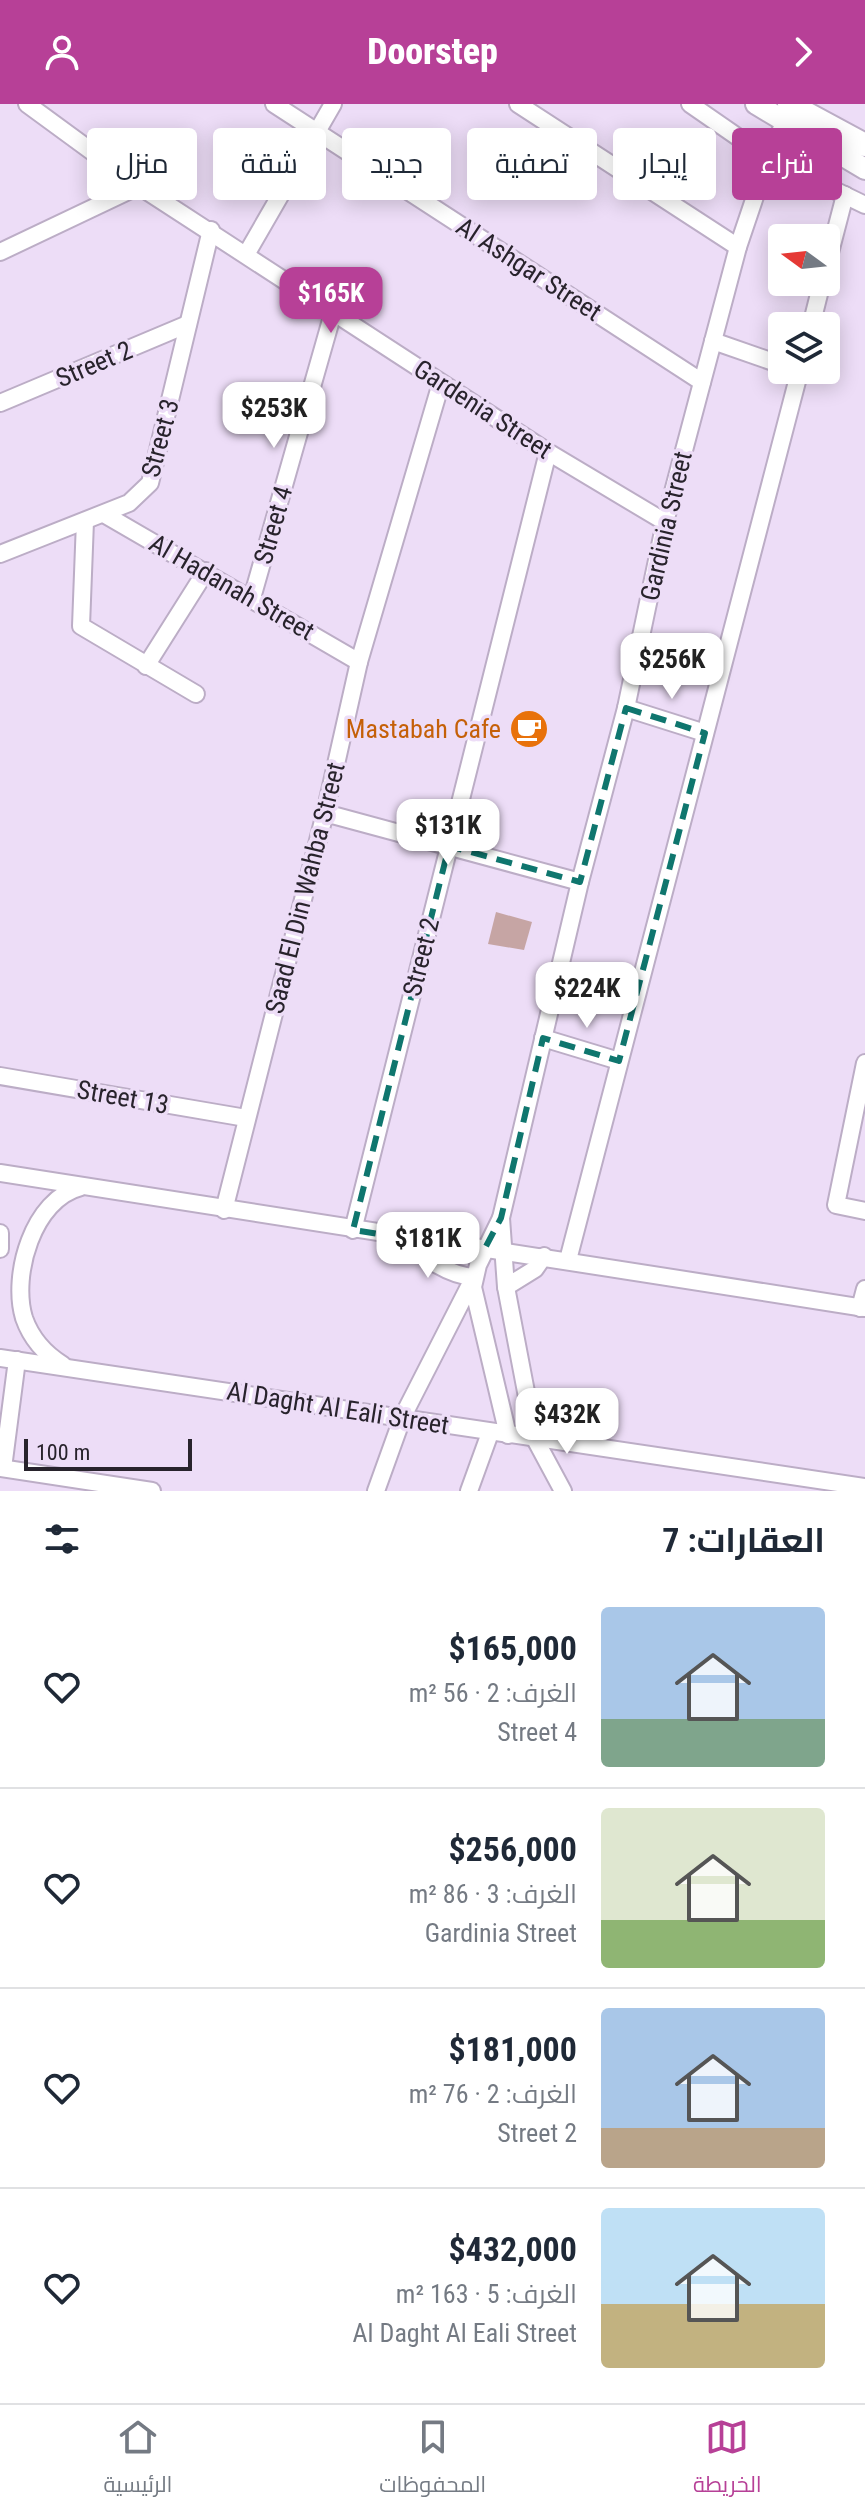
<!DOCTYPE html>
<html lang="ar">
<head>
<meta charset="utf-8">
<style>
	:root { --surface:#fff; --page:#f2f2f3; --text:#1f2937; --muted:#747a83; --line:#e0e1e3; --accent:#b74097 }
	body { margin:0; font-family:"Roboto Condensed",Cairo,sans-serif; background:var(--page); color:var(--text); direction:rtl; height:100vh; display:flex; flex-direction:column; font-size:30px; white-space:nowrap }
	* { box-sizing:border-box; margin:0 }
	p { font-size:26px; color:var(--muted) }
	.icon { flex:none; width:44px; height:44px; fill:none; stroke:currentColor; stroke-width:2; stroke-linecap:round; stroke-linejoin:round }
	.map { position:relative; height:1387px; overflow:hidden; direction:ltr }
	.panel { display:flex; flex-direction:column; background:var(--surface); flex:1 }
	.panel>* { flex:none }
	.top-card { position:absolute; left:24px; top:24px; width:818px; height:72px; direction:rtl; display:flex; gap:16px }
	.needle { width:52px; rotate:285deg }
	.fabs { position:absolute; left:768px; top:120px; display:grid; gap:16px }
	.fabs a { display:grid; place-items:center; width:72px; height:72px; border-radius:8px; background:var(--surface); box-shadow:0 4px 20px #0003; font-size:40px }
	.scale { position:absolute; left:24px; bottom:20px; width:168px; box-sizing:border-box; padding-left:8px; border:4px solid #28232c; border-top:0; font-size:22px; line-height:28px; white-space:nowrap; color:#28232c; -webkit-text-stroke:6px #edddf7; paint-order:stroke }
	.price { position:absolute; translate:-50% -68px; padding:0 18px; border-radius:16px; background:#fff; color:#222; font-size:26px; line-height:52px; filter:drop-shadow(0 2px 4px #0008) }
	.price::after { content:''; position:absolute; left:50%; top:48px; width:24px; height:18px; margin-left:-12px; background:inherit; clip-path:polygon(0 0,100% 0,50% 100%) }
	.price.selected { background:var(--accent); color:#fff }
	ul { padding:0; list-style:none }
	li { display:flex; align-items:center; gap:24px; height:200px; padding:0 40px }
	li+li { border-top:2px solid var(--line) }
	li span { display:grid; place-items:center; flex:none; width:224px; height:160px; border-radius:8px; color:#555 }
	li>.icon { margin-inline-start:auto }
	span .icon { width:96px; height:96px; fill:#fffc; stroke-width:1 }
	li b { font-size:34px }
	h2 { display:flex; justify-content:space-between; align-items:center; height:96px; padding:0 40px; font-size:34px }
	.chip { padding:0 28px; border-radius:8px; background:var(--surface); box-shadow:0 4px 20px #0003; font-size:28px; line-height:72px }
	.chip.selected { background:var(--accent); color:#fff }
	header { display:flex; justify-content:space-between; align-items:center; height:104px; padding:0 40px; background:var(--accent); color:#fff; font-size:36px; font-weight:800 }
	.tabs { display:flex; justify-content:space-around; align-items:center; height:112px; border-top:2px solid var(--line); background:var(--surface); font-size:22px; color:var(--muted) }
	.tabs a { display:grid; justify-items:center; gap:4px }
	.tabs .selected { color:var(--accent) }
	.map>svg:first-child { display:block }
	.building { fill:#c6a5a4 }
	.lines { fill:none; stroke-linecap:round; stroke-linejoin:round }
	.minor-casing { stroke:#bcadc6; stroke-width:20 }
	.major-casing { stroke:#bcadc6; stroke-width:24 }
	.highway-casing { stroke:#bcadc6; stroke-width:26 }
	.minor { stroke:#fff; stroke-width:16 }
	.major { stroke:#fff; stroke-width:20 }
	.highway { stroke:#fff; stroke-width:22 }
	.marked { fill:none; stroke:#0f766e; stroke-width:6; stroke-dasharray:16 10; stroke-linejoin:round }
	.labels { text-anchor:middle; stroke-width:7; stroke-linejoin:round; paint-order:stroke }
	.street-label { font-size:26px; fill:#28232c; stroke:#edddf7 }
	.food-label { font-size:26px; fill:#c56008; stroke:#edddf7; text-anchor:end }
</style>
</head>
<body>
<header><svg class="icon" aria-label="forward" viewBox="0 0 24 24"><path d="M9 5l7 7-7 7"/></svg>Doorstep<svg class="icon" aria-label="person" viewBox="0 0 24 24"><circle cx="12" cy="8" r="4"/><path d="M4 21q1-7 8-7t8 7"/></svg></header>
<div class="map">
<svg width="865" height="1387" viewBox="0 0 865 1387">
	<rect width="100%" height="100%" fill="#edddf7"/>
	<polygon class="building" points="496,808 532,818 524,846 488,840"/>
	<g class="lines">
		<g class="minor-casing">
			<g id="minor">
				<polyline points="27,0 139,82 548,348 665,418"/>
				<polyline points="274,0 702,278"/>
				<polyline points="518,0 738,143"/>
				<polyline points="690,0 768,54 865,101"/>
				<polyline points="0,148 139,82"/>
				<polyline points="247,149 333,0"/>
				<polyline points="826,164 845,91"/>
				<polyline points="811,222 822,178"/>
				<polyline points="713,237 782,261"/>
				<polyline points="0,299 188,220"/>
				<polyline points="104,410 359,558"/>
				<polyline points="85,417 81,522 196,590"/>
				<polyline points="0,450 129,399 150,379 211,126"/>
				<polyline points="252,494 333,209"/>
				<polyline points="146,562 206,467"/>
				<polyline points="626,604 705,629"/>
				<polyline points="325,709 580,778"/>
				<polyline points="543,934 619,957"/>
				<polyline points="865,959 836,1101 865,1107"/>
				<polyline points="0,972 246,1014"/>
				<polyline points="0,1069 865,1204"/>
				<polyline points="224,1106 325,709 359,558 441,279"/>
				<polyline points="501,1114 478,1161 473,1183 508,1331"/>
				<polyline points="353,1126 548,348"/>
				<polyline points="0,1129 0,1145"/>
				<polyline points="568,1156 800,266"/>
				<polyline points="506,1183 535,1165 544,1152"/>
				<polyline points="860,1204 865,1185"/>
				<polyline points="0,1254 865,1383"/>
				<path d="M63,1261C45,1250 31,1234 24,1214C11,1171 33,1095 81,1083"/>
				<polyline points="0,1364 152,1387"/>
				<polyline points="3,1364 17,1256"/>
				<path d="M376,1387L403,1312L474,1173C452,1172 420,1154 409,1135"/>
				<polyline points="469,1387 490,1329"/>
				<polyline points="563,1387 535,1335 506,1183 501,1114 580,778 626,604 665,418 738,143 768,54 785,17"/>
			</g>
		</g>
		<g class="major-casing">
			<polyline id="major" points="756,0 865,65"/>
		</g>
		<g class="highway-casing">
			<polyline id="highway" points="789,0 865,41"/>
		</g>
		<use href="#minor" class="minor"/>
		<use href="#major" class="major"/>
		<use href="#highway" class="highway"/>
	</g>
	<path class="marked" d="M626,604L705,629L619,957L543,934L501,1114L484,1146L353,1126L449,742L580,778Z"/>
	<defs>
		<g id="cafe-disc" transform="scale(2)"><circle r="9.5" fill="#e8710a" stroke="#edddf7"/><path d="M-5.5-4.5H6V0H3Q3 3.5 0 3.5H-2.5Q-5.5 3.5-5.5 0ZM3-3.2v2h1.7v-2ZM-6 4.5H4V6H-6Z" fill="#fff"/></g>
	</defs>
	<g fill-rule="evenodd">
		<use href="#cafe-disc" x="529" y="625"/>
	</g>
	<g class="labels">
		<g class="street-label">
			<text transform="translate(529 165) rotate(33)" y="9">Al Ashgar Street</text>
			<text transform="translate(94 260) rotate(-23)" y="9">Street 2</text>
			<text transform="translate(483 305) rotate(33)" y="9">Gardenia Street</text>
			<text transform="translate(160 334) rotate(-75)" y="9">Street 3</text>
			<text transform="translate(273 421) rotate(-74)" y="9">Street 4</text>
			<text transform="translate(666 422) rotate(-77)" y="9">Gardinia Street</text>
			<text transform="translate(232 483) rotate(30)" y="9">Al Hadanah Street</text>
			<text transform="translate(305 784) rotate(-76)" y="9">Saad El Din Wahba Street</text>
			<text transform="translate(421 853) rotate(-76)" y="9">Street 2</text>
			<text transform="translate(123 993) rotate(10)" y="9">Street 13</text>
			<text transform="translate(338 1304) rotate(9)" y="9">Al Daght Al Eali Street</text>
		</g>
		<g class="food-label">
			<text x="501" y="634">Mastabah Cafe</text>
		</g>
	</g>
</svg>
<div class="fabs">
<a><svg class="needle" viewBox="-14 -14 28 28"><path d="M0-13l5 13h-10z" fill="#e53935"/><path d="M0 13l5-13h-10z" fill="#747a83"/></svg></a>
<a><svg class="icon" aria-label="layers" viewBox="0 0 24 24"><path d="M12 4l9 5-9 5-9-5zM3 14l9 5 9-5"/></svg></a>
</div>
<div class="scale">100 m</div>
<b class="price selected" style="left:331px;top:231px">$165K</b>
<b class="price" style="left:274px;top:346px">$253K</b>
<b class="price" style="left:672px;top:597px">$256K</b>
<b class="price" style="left:448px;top:763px">$131K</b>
<b class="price" style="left:587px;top:926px">$224K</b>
<b class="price" style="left:428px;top:1176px">$181K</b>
<b class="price" style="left:567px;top:1352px">$432K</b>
<div class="top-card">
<a class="chip selected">شراء</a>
<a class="chip">إيجار</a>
<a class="chip">تصفية</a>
<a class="chip">جديد</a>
<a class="chip">شقة</a>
<a class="chip">منزل</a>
</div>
</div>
<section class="panel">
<h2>العقارات: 7<svg class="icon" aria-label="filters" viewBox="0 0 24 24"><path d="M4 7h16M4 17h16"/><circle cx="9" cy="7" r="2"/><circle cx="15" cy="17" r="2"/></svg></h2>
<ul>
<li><span style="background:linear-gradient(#a9c7e8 70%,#7fa58c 0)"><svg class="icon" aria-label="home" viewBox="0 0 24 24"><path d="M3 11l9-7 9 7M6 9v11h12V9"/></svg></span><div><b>$165,000</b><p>الغرف: 2 · 56 m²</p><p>Street 4</p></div><svg class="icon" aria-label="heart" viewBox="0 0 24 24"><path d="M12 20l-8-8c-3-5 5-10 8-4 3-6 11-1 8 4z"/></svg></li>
<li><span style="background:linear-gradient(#dfe7d0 70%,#8fb573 0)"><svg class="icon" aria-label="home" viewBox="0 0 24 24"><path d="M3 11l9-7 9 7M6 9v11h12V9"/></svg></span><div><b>$256,000</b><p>الغرف: 3 · 86 m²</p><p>Gardinia Street</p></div><svg class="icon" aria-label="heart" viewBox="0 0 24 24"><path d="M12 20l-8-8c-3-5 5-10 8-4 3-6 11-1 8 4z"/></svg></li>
<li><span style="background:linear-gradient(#a9c7e8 75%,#b9a48a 0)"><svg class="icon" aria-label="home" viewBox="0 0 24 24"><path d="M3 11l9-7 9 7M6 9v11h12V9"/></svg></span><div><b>$181,000</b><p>الغرف: 2 · 76 m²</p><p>Street 2</p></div><svg class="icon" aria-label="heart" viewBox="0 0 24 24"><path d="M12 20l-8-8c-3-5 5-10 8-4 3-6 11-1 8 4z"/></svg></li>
<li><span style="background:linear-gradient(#bfe0f5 60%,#c2b280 0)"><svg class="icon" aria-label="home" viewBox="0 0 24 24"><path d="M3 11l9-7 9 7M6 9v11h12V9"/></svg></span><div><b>$432,000</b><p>الغرف: 5 · 163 m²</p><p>Al Daght Al Eali Street</p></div><svg class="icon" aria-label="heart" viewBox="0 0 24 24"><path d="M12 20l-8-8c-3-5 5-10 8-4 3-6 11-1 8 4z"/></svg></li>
</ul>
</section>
<nav class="tabs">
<a class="selected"><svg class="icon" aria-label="map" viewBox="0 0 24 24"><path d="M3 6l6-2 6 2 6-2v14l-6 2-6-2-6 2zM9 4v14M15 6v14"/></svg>الخريطة</a>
<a><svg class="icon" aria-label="saved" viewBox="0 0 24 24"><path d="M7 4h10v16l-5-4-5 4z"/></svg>المحفوظات</a>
<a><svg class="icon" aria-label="home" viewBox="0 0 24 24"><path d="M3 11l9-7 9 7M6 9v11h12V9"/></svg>الرئيسية</a>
</nav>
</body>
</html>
